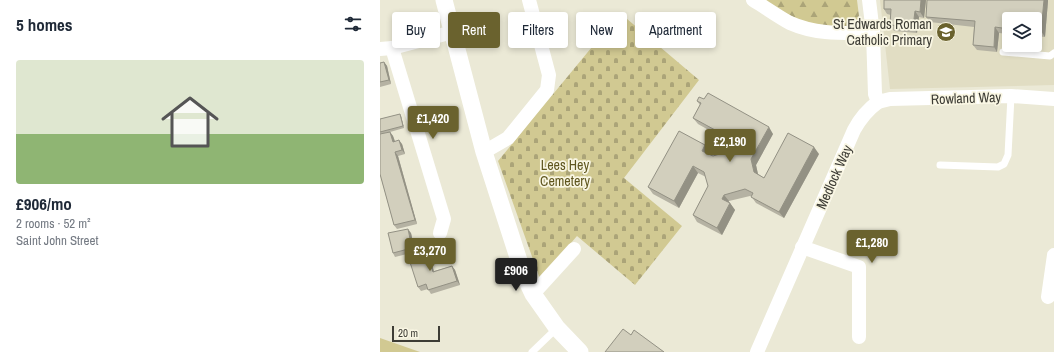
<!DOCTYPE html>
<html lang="en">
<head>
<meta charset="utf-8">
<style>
	:root { --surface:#fff; --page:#f6f6f7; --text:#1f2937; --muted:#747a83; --accent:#6a622e }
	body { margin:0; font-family:"Archivo Narrow",sans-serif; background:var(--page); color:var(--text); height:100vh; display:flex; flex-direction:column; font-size:15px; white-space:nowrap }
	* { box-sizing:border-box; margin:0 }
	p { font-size:13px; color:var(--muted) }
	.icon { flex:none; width:22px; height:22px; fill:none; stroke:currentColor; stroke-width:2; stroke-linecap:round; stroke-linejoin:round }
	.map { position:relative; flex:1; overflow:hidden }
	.drawer { display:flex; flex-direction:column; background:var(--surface); width:380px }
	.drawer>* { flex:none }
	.guide { position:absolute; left:12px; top:12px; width:380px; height:36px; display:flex; gap:8px }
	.buttons { position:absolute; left:622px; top:12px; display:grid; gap:8px }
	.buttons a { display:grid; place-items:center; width:40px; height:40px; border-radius:4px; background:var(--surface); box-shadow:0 2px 6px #0003; font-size:20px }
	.scale { position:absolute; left:12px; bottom:10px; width:48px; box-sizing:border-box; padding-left:4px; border:2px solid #3d3c35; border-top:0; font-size:11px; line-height:14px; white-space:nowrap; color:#3d3c35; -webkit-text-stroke:3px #f9f6e3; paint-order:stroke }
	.price { position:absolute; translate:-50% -34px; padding:0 9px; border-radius:4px; background:var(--accent); color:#fff; font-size:13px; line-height:26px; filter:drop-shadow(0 1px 2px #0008) }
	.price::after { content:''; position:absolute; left:50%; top:24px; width:12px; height:9px; margin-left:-6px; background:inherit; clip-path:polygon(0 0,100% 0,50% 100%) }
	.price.selected { background:#222; color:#fff }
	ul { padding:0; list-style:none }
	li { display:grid; align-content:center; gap:8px; height:212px; padding:0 16px }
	li span { display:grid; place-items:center; height:124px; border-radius:4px; color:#555 }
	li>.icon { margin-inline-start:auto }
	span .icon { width:72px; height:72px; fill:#fffc; stroke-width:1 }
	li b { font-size:17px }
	h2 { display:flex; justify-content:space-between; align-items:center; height:48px; padding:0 16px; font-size:17px }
	.pill { padding:0 14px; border-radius:4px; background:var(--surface); box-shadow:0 2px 6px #0003; font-size:14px; line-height:36px }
	.pill.selected { background:var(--accent); color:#fff }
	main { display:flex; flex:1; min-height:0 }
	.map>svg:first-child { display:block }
	.built { fill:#e1ddc3; fill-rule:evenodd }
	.forest { fill:url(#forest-firs) }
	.cemetery { fill:url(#cemetery-stones) }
	.pitch { fill:#d1c992 }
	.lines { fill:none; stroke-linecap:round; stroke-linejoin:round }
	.service { stroke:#fff; stroke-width:7 }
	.minor { stroke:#fff; stroke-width:14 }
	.tertiary { stroke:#fff; stroke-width:17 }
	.wall { fill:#b5b2a3 }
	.shaded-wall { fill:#939184 }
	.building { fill:#d2cfbd; stroke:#939184 }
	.labels { text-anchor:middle; stroke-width:3.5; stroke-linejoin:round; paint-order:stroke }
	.poi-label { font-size:14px; fill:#3d3c35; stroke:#f9f6e3; text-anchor:end }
	.street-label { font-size:14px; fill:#3d3c35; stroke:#f9f6e3 }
	.park-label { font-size:14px; fill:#5f561e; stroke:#f9f6e3 }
</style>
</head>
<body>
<main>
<section class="drawer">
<h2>5 homes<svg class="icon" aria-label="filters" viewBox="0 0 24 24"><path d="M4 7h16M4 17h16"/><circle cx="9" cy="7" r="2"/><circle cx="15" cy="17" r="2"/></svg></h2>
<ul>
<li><span style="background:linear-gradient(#dfe7d0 60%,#8fb573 0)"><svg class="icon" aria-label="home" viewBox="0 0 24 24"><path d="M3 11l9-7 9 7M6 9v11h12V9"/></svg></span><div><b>£906/mo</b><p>2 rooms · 52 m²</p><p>Saint John Street</p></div></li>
</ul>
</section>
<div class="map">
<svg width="674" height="352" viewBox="0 0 674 352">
	<defs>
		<pattern id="forest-firs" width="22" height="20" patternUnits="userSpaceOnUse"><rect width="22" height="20" fill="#d1c992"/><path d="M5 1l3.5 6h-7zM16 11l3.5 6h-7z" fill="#aba478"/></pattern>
		<pattern id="cemetery-stones" width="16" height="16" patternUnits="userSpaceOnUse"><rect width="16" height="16" fill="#d1c992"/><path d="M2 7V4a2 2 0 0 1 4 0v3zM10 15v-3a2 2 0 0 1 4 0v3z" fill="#aba478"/></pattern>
	</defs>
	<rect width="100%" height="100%" fill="#ebe9d6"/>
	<path class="built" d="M500,0H674V85L510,89ZM629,19H655V45H629Z"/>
	<path class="forest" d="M384,0H477L480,24C451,40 408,16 384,0Z"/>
	<polygon class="cemetery" points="240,13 319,80 244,178 302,226 255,285 197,236 160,279 118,161"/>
	<polygon class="pitch" points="0,338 40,352 0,352"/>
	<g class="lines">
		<g class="service">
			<polyline points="623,52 670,56 674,53"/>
			<polyline points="560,165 618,167 624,164 628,155 631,96"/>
			<polyline points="152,352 177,328"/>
		</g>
		<g class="minor">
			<path d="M373,0C385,7 397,16 410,23C437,35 464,33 493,33"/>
			<polyline points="12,48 64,219 60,233"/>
			<polyline points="0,49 12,48 73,32"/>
			<polyline points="498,102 510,99 631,96 674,99"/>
			<polyline points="104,152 128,138 167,90 169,75 149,0"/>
			<polyline points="422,247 479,267 479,337"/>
			<polyline points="153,294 194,249"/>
			<polyline points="668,297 674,255"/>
			<path d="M377,352L474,130C480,119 487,110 498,102L495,94L493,33L489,0"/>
		</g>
		<polyline class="tertiary" points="64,0 104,152 143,273 153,294 177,328 200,352"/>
	</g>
	<g class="wall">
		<polygon points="504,0 546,0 544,18 539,17 537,33 514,31 510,25 511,15 507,14 504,9"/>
		<polygon points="668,1 665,37 655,36 655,19 629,19 629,34 619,33 617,52 597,50 593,45 594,27 550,22 546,17"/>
		<polygon points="4,62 7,66 11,84 0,87 0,63"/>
		<polygon points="317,101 393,134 376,165 378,174 384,178 439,154 404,218 376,203 371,196 370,196 349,201 348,202 350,203 355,210 342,235 317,222 313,215 328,186 326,177 318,173 299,208 273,194 268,187 330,152 329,154 333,156 356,149 357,146 318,124 313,118 320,105"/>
		<polygon points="21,116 24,128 10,132 13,136 15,141 22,144 25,154 18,156 37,224 17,229 14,225 0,174 0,119"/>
		<polygon points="31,233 35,252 15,257 13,253"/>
		<polygon points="49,254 54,271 72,266 75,270 80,285 51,294 48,289 41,291 38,287"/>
	</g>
	<g class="shaded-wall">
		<polygon points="541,0 546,0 544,18 540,12"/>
		<polygon points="664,0 668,0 668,1 665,37 661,31"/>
		<polygon points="535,11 539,17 537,33 533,27"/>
		<polygon points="615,27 619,33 617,52 614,47"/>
		<polygon points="4,62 7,66 11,84 9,80"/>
		<polygon points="20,114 21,116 24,128 23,126"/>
		<polygon points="389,127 393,134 376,165 379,179 374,172 371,159"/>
		<polygon points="10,132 13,136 16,145 13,142"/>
		<polygon points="19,140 22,144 25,154 22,150"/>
		<polygon points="325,145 330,152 327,157 322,151"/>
		<polygon points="434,147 439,154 404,218 399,212"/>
		<polygon points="15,152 18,156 37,224 35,220"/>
		<polygon points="313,166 318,173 299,208 294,201"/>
		<polygon points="344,195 349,201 347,206 342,199"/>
		<polygon points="350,203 355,210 342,235 337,228"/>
		<polygon points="28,229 31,233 35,252 32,248"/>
		<polygon points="46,251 49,254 55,276 53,272"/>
		<polygon points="72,266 75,270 80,285 77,281"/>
	</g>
	<g class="building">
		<polygon points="504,0 541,0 540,12 535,11 533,27 510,25 511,9 504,9"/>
		<polygon points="547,0 664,0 661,31 655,31 655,19 629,19 629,29 615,27 614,47 593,45 595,21 546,17"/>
		<polygon points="4,62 9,80 0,82 0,63"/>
		<polygon points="328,93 389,127 371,159 374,172 384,178 408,133 434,147 399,212 371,197 373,193 365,189 344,195 342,199 350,203 337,228 313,215 328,186 324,172 313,166 294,201 268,187 299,131 325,145 322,151 333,156 356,149 359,143 313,118 321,103 317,101 319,97 324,99"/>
		<polygon points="20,114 23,126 0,132 0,119"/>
		<polygon points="10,132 13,142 19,140 22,150 15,152 35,220 14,225 0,174 0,134"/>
		<polygon points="28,229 32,248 13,253 8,233"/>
		<polygon points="46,251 53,272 72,266 77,281 48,290 46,284 38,287 28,256"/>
		<polygon points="243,329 251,335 254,330 284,352 225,352"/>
	</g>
	<defs>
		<g id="school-disc" transform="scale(1)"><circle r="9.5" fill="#6a622e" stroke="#f9f6e3"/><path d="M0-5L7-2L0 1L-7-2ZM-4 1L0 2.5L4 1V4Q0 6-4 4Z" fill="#fff"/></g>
	</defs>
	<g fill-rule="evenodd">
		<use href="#school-disc" x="566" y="32"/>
	</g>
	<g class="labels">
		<g class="poi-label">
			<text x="552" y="29">St Edwards Roman<tspan x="552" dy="16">Catholic Primary</tspan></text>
		</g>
		<g class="street-label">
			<text transform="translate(586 98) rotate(-2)" y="5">Rowland Way</text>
			<text transform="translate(454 177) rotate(-66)" y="5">Medlock Way</text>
		</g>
		<g class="park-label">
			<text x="185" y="170">Lees Hey<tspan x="185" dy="16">Cemetery</tspan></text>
		</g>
	</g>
</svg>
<div class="buttons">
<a><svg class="icon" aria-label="layers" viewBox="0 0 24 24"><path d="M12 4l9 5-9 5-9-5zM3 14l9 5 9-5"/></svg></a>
</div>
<div class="scale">20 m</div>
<b class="price" style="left:53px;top:140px">£1,420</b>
<b class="price" style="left:350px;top:163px">£2,190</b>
<b class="price" style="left:492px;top:264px">£1,280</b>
<b class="price" style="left:50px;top:272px">£3,270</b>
<b class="price selected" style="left:136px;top:292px">£906</b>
<div class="guide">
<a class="pill">Buy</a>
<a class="pill selected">Rent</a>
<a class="pill">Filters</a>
<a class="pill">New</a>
<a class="pill">Apartment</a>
</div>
</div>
</main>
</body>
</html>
